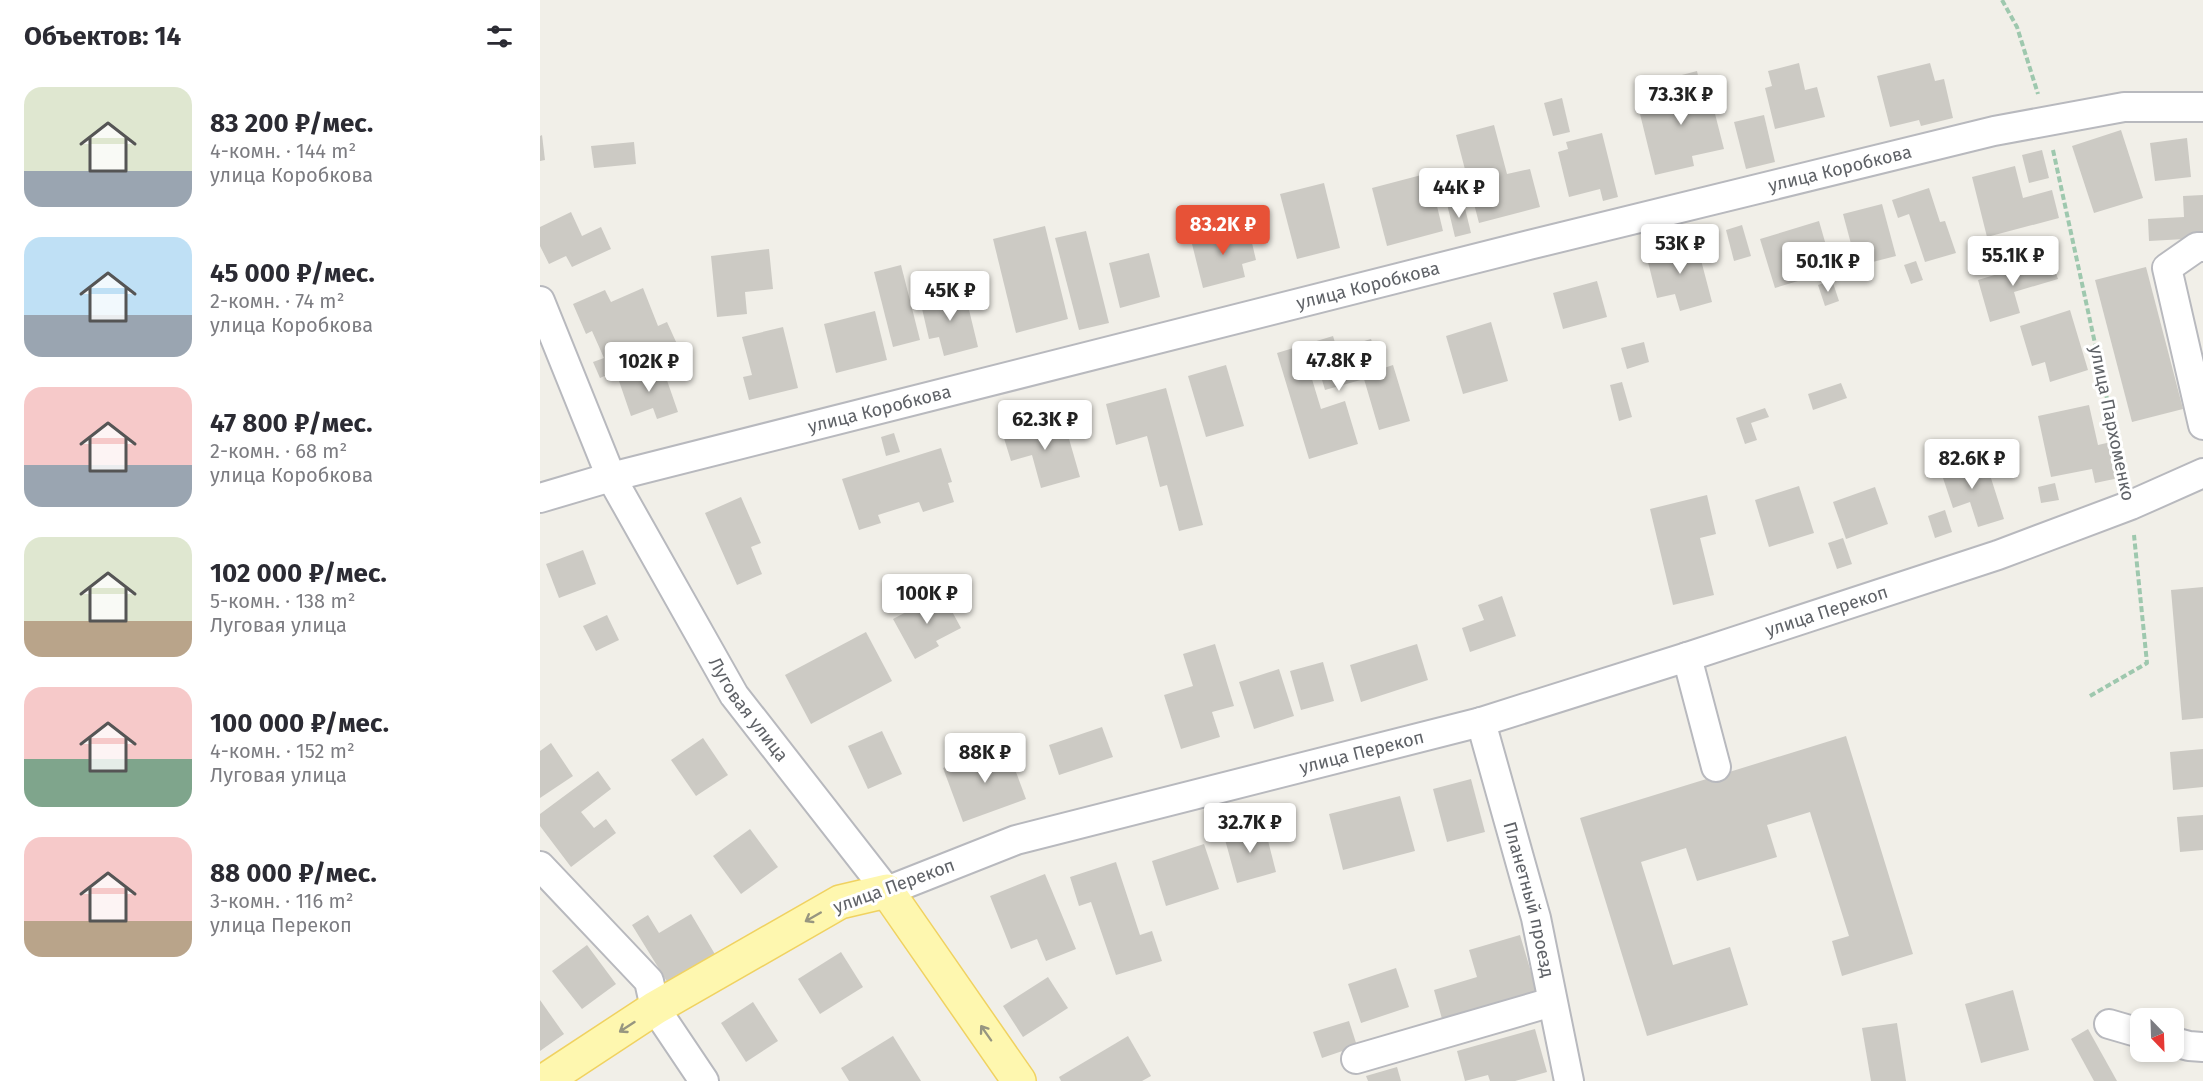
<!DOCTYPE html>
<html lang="ru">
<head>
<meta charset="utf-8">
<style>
	:root { --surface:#fff; --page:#f7f7f7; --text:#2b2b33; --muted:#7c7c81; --accent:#e75237 }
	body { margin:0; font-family:"Fira Sans",sans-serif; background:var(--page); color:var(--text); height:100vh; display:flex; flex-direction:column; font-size:22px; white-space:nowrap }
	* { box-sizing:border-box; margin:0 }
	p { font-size:20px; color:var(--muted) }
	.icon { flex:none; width:33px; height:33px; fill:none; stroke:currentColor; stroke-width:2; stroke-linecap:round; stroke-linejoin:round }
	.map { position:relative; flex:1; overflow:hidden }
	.side { display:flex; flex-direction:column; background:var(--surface); width:540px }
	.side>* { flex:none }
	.needle { width:39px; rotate:157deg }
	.fabs { position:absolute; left:1590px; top:1008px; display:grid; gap:12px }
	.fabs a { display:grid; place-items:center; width:54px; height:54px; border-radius:12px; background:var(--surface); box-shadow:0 3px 9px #0003; font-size:30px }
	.price { position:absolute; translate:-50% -51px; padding:0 14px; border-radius:6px; background:#fff; color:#222; font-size:20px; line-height:39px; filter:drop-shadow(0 2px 3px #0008) }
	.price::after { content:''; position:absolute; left:50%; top:36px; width:18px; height:14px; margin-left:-9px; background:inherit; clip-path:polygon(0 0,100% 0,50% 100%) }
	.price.on { background:var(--accent); color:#fff }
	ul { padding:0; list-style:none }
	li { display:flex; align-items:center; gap:18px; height:150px; padding:0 24px }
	li span { display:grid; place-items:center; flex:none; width:168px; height:120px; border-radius:18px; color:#555 }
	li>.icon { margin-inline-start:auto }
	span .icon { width:72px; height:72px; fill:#fffc; stroke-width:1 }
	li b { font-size:26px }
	h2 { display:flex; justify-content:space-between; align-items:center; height:72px; padding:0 24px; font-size:26px }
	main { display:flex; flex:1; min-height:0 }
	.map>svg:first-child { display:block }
	.building { fill:#cccac4 }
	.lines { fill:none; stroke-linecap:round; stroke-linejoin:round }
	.minor-casing { stroke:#b8b9be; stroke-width:32 }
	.major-casing { stroke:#f0d261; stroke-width:36 }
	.path { stroke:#9ec8ae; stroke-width:4; stroke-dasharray:6 3; stroke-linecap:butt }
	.minor { stroke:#fff; stroke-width:28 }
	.major { stroke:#fef7af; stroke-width:33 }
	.oneway { stroke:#979680 }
	.labels { text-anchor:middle; stroke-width:6; stroke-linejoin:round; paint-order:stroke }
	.street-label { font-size:18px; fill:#5f6267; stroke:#fff }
</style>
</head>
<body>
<main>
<section class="side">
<h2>Объектов: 14<svg class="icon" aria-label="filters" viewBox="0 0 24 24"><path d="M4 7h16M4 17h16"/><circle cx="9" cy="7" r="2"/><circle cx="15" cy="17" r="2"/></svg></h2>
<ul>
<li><span style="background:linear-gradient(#dfe7d0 70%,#9aa5b1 0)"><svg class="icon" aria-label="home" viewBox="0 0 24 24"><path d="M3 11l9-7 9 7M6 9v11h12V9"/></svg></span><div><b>83 200 ₽/мес.</b><p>4-комн. · 144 m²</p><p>улица Коробкова</p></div></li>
<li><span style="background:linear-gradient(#bfe0f5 65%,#9aa5b1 0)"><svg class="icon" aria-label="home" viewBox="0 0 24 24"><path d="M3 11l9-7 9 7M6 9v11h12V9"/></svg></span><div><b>45 000 ₽/мес.</b><p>2-комн. · 74 m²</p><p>улица Коробкова</p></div></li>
<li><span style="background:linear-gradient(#f6c9c9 65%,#9aa5b1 0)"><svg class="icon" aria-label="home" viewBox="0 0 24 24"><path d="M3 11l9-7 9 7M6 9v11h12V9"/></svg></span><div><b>47 800 ₽/мес.</b><p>2-комн. · 68 m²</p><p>улица Коробкова</p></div></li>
<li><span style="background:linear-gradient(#dfe7d0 70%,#b9a48a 0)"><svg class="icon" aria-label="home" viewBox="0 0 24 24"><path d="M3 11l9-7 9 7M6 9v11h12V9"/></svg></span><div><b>102 000 ₽/мес.</b><p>5-комн. · 138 m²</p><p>Луговая улица</p></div></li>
<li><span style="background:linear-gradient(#f6c9c9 60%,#7fa58c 0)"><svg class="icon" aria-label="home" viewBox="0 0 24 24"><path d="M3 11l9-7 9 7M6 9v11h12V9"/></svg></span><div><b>100 000 ₽/мес.</b><p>4-комн. · 152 m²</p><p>Луговая улица</p></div></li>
<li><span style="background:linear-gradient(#f6c9c9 70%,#b9a48a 0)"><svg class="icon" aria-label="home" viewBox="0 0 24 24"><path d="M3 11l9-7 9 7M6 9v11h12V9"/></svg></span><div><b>88 000 ₽/мес.</b><p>3-комн. · 116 m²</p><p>улица Перекоп</p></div></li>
</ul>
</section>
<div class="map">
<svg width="1663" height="1081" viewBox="0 0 1663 1081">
	<rect width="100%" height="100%" fill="#f1efe8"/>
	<g class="building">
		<polygon points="1259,63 1265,90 1277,87 1285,117 1235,129 1225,88 1232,86 1228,71"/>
		<polygon points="1390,63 1395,81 1404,79 1413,118 1381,126 1379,120 1350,127 1337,76"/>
		<polygon points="1157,71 1165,107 1173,106 1184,149 1152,156 1154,166 1115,175 1100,114 1125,108 1119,81"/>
		<polygon points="1022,98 1030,132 1013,136 1004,103"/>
		<polygon points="1224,115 1235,162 1206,169 1194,122"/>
		<polygon points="954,125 967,174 990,169 1000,207 939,223 916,135"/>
		<polygon points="1581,130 1603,198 1554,213 1532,146"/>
		<polygon points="1062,133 1078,197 1063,201 1060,189 1029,197 1018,152 1028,149 1026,142"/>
		<polygon points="2,135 5,160 0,161 0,136"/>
		<polygon points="1647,138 1651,177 1615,181 1610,143"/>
		<polygon points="94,142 96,164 54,168 51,146"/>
		<polygon points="1502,150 1509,178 1489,183 1482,155"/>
		<polygon points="1475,166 1483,198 1512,190 1519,218 1447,237 1432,177"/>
		<polygon points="889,173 903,231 847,246 832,188"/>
		<polygon points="784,183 800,248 757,259 740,194"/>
		<polygon points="1389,188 1400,222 1405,221 1416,253 1385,262 1369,214 1358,218 1352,200"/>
		<polygon points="1663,195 1663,238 1609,241 1608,219 1644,217 1643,196"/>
		<polygon points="923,200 931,233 915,237 907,204"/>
		<polygon points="1342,204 1356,256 1317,266 1303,214"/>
		<polygon points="31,212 42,236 61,227 71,249 32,267 26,256 9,264 0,246 0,227"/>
		<polygon points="1279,221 1294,273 1277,278 1275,269 1256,275 1258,281 1235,288 1220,239"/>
		<polygon points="1202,225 1211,256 1194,261 1186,230"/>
		<polygon points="505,226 528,319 476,333 453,239"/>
		<polygon points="708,226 716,260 702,264 705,277 663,288 651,240"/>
		<polygon points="546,231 569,323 539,330 515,238"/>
		<polygon points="1156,241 1172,302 1140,311 1135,294 1117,298 1106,254"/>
		<polygon points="229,249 233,289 205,292 207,314 177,317 171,256"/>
		<polygon points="609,253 620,297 580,308 569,263"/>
		<polygon points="1511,258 1518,279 1474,292 1480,313 1450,322 1438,280"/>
		<polygon points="1376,261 1383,280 1371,284 1364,265"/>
		<polygon points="361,265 380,340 353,347 334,272"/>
		<polygon points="1606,267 1643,409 1592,422 1555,280"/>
		<polygon points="1292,280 1299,301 1285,306 1278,285"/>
		<polygon points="1057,281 1067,317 1023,329 1013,293"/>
		<polygon points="103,288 118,326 127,322 137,344 60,378 53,362 64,358 52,331 46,334 33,304 65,290 71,302"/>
		<polygon points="424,289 438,347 404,356 399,337 389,339 380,300"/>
		<polygon points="1530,310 1548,370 1510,382 1505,362 1492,366 1480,326"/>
		<polygon points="335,311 347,360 296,373 284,324"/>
		<polygon points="951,322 968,381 923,394 906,336"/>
		<polygon points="243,327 258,388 209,400 203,377 212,375 202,337"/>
		<polygon points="793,336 797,349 831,339 841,369 853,365 870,421 839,430 824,379 785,390 780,373 771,376 781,409 805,401 818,444 769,459 737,353"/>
		<polygon points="1104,342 1109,362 1087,369 1081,348"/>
		<polygon points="686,365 704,426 666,437 648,376"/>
		<polygon points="122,366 138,412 117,419 113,408 91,416 79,381"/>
		<polygon points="1082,382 1092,417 1079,421 1070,385"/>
		<polygon points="1301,383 1307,398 1273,410 1268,394"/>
		<polygon points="626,388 663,525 639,531 627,485 620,487 607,436 576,445 566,404"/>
		<polygon points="1549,405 1558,445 1571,442 1579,478 1555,483 1552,469 1511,477 1498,416"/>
		<polygon points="1225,408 1229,417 1211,423 1217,440 1205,444 1196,418"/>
		<polygon points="523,418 540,477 501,488 492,455 471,461 463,435"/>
		<polygon points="354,433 360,452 346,456 341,437"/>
		<polygon points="401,448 412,482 408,483 414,502 383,512 379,502 338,515 341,523 319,530 302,479"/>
		<polygon points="1436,455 1443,478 1450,475 1464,519 1438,527 1430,502 1413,508 1399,466"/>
		<polygon points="1515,483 1519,500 1501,503 1498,487"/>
		<polygon points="1259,486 1274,533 1229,547 1215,500"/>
		<polygon points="1335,487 1348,524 1306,539 1293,502"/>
		<polygon points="1167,495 1176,534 1160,538 1174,595 1133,605 1110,509"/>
		<polygon points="201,497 221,543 211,547 222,574 197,585 165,513"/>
		<polygon points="1405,510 1412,532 1395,538 1388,516"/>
		<polygon points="1303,538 1312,564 1297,569 1288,543"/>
		<polygon points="43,550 56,584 19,598 6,564"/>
		<polygon points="1663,587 1663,718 1642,720 1631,590"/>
		<polygon points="402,593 421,628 396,641 399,646 375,659 353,619"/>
		<polygon points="962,596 976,636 930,652 922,628 944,620 938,605"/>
		<polygon points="67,615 79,640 56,651 43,626"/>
		<polygon points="326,632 352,681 271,724 245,675"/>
		<polygon points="675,644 694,706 672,712 680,737 641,749 624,695 653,686 643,654"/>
		<polygon points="877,644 888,680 821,702 810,665"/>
		<polygon points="783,662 794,701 761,710 750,671"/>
		<polygon points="739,669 754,716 714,729 699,682"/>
		<polygon points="562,727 573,757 519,775 509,745"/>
		<polygon points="342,731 362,774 328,789 308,746"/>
		<polygon points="1306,736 1373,954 1302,976 1292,941 1309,936 1270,812 1227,825 1237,857 1157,881 1146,848 1101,862 1133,965 1190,947 1208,1005 1107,1036 1040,818"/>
		<polygon points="163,738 188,775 156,796 131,760"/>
		<polygon points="11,743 33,776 0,798 0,751"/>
		<polygon points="466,745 486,799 423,822 403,768"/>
		<polygon points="1663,749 1663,787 1633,790 1630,752"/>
		<polygon points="58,771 71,789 41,812 54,828 66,819 76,833 31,867 0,826 0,814"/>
		<polygon points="931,779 945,832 907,842 893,789"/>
		<polygon points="860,796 875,851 803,870 789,814"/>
		<polygon points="1663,815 1663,850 1640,852 1637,817"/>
		<polygon points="724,825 736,872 697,883 684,836"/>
		<polygon points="210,829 238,867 201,894 173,856"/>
		<polygon points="664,844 679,889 626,906 612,861"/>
		<polygon points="576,862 600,935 612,931 622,961 576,975 551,902 539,906 530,877"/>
		<polygon points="505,874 536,949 506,961 497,939 471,949 450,896"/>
		<polygon points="151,914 176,956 129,985 92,925 108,915 119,933"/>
		<polygon points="980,935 999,999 904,1026 894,990 937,977 929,950"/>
		<polygon points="47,945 76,984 42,1009 12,971"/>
		<polygon points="301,952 323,987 280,1014 258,979"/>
		<polygon points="856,968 869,1007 821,1023 808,984"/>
		<polygon points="508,977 528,1008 483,1037 463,1006"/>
		<polygon points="1473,990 1489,1050 1441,1063 1425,1004"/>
		<polygon points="0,1000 24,1034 0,1051"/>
		<polygon points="213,1002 238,1041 206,1062 181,1023"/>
		<polygon points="809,1021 817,1046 782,1058 773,1032"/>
		<polygon points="1357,1023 1366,1081 1331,1081 1322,1028"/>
		<polygon points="995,1029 1007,1072 975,1081 950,1081 948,1075 925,1081 917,1051"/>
		<polygon points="1548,1029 1577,1081 1554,1081 1531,1039"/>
		<polygon points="353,1036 381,1081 309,1081 301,1068"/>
		<polygon points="588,1036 611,1076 602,1081 521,1081 519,1077"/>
		<polygon points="857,1067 861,1081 828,1081 826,1076"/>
	</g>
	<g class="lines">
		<g class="minor-casing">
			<g id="minor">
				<polyline points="1663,247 1657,247 1627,268 1663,425"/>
				<path id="s1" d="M0,301L71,477L194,695L347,891L476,840L941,722L1147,657L1458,555L1591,505L1663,473"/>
				<path id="s2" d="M0,498L71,477L989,245L1454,131L1584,107H1663"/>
				<polyline points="1147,657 1176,767"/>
				<path id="s3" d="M941,722L996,918L1029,1081"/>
				<polyline points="0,866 109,981 115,1008 164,1081"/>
				<polyline points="1569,1024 1600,1033"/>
				<polyline points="1634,1042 1649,1046 1663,1047"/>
				<polyline points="816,1059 1012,1002"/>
			</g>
		</g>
		<g class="major-casing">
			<polyline id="major" points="4,1081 115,1008 300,902 347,891 479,1081"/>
		</g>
		<g class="path">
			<polyline points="1462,0 1477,27 1498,94"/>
			<polyline points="1513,150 1584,477"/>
			<polyline points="1550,696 1607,663 1594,535"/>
		</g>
		<use href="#minor" class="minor"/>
		<use href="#major" class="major"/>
	</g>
	<defs><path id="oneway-shaft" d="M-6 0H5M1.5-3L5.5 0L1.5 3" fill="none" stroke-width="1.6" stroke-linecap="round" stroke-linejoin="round" transform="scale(1.5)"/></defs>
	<g class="oneway">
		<use href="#oneway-shaft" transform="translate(273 917) rotate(150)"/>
		<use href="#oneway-shaft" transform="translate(87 1027) rotate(147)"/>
		<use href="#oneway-shaft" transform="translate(446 1033) rotate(-125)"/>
	</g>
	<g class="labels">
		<g class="street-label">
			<text dy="6" stroke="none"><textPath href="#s2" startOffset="1341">улица Коробкова</textPath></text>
			<text dy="6" stroke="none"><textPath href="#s2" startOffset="855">улица Коробкова</textPath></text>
			<text dy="6" stroke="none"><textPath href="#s2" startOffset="351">улица Коробкова</textPath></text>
			<text transform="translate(1572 423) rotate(78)" y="6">улица Пархоменко</text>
			<text dy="6" stroke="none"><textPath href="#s1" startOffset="1670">улица Перекоп</textPath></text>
			<text dy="6" stroke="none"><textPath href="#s1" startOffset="460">Луговая улица</textPath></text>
			<text dy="6" stroke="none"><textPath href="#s1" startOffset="1184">улица Перекоп</textPath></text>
			<text transform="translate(354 886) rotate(-20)" y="6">улица Перекоп</text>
			<text dy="6" stroke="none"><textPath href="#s3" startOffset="184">Планетный проезд</textPath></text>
		</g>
	</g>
</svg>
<div class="fabs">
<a><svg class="needle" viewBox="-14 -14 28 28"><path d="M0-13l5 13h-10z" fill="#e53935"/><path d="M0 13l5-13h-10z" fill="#7c7c81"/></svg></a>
</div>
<b class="price" style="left:1141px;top:126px">73.3K ₽</b>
<b class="price" style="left:919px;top:219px">44K ₽</b>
<b class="price on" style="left:683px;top:256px">83.2K ₽</b>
<b class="price" style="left:1140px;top:275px">53K ₽</b>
<b class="price" style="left:1473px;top:287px">55.1K ₽</b>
<b class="price" style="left:1288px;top:293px">50.1K ₽</b>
<b class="price" style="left:410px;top:322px">45K ₽</b>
<b class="price" style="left:799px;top:392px">47.8K ₽</b>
<b class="price" style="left:109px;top:393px">102K ₽</b>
<b class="price" style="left:505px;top:451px">62.3K ₽</b>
<b class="price" style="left:1432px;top:490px">82.6K ₽</b>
<b class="price" style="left:387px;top:625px">100K ₽</b>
<b class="price" style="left:445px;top:784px">88K ₽</b>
<b class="price" style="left:710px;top:854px">32.7K ₽</b>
</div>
</main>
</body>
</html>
